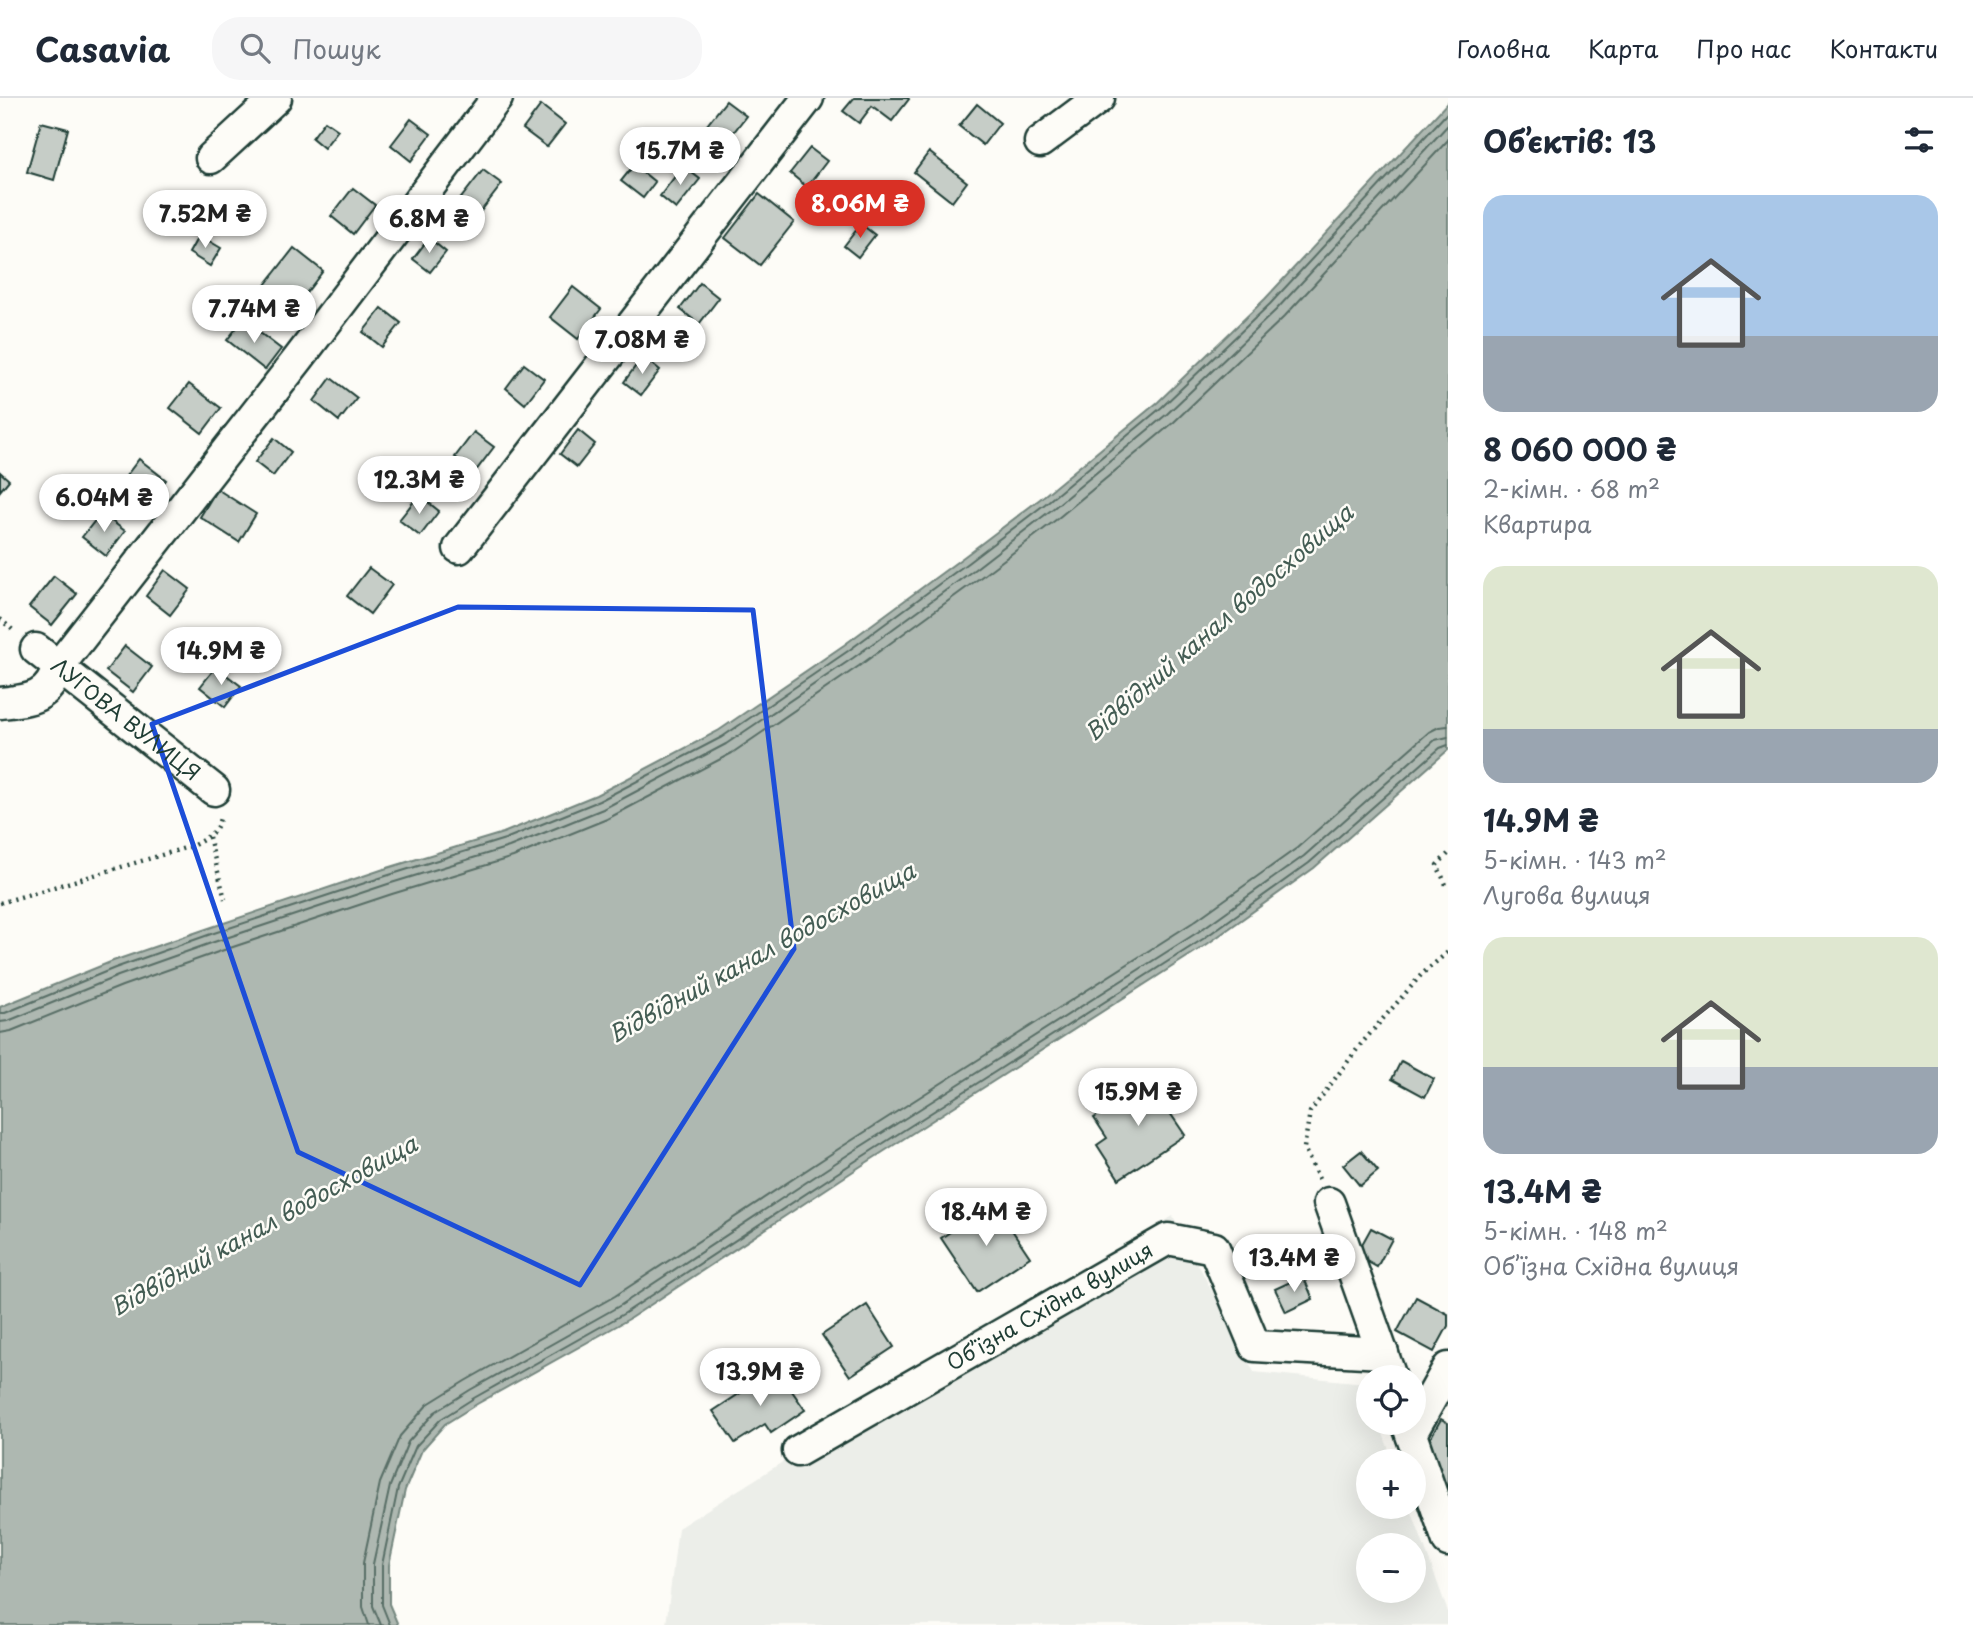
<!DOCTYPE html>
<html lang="uk">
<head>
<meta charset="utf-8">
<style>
	:root { --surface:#fff; --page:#f6f6f7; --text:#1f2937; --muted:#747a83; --line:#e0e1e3; --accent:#d93025 }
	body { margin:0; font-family:"Playpen Sans",sans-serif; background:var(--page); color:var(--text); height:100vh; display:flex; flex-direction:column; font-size:26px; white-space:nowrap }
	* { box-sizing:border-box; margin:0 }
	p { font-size:23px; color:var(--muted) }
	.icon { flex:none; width:38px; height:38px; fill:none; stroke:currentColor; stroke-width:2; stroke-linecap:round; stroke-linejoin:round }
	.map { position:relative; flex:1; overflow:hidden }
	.details { display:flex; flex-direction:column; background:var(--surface); width:525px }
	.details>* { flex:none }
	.tools { position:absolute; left:1356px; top:1267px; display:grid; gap:14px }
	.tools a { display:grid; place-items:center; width:70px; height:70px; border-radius:50%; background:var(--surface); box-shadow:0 7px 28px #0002; font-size:35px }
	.price { position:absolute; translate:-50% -60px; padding:0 16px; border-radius:24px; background:#fff; color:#222; font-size:23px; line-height:46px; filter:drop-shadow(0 2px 4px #0008) }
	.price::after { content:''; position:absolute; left:50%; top:42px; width:21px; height:16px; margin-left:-10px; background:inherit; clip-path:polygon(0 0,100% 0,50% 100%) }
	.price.selected { background:var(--accent); color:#fff }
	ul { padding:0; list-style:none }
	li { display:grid; align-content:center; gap:14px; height:371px; padding:0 35px }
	li span { display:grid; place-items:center; height:217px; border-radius:21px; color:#555 }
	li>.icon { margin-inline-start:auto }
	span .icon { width:126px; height:126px; fill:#fffc; stroke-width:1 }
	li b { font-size:30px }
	h2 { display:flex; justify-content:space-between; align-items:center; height:84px; padding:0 35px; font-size:30px }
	header { display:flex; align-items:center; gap:42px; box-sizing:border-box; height:98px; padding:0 35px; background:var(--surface); border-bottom:2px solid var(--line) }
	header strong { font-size:33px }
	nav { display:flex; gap:38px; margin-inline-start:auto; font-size:24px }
	.search { width:490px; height:63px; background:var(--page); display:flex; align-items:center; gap:18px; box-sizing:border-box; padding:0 24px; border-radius:28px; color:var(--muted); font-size:26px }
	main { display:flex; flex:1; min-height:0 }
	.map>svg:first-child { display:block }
	.built { fill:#eceee9; fill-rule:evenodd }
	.water { fill:#aeb8b1; stroke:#75877f; stroke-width:2 }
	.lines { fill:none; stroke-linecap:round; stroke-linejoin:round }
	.shore { stroke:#586e66; stroke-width:2 }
	.building { fill:#c6cdc7; stroke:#1f3d34; stroke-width:2 }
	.minor-casing { stroke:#1f3d34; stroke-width:35 }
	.path { stroke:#1f3d34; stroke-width:4.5; stroke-dasharray:2 5; stroke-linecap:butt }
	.minor { stroke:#fdfcf7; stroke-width:30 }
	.marked { fill:none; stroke:#1d4ed8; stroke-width:5; stroke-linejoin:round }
	.labels { text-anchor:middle; stroke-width:5; stroke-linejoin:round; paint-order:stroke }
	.street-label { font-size:21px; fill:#1f3d34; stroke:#fdfcf7 }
	.water-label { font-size:23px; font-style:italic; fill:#435c53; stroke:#fdfcf7 }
</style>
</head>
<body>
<header>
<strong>Casavia</strong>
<div class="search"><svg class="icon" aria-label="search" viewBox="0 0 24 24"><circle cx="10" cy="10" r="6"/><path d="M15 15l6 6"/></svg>Пошук</div>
<nav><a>Головна</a><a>Карта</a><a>Про нас</a><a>Контакти</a></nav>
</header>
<main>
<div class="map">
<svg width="1448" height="1527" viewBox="0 0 1448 1527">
	<rect width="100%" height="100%" fill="#fdfcf7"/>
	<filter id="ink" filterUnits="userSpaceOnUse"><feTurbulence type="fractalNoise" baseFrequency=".0143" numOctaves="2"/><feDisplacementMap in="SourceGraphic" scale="14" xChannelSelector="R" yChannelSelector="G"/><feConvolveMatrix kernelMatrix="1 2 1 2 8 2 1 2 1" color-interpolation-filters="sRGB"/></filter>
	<g filter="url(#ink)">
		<path class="built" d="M1173,1118L1254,1274L1365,1285L1368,1294V1325H1379L1393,1363H1368V1409H1410L1448,1514V1527H666L678,1430ZM1368,1447H1414V1493H1368Z"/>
		<polygon class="water" points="1448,4 1448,652 1314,770 1206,847 858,1070 629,1221 477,1306 445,1326 422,1352 405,1392 389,1467 389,1506 398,1527 0,1527 0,909 113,863 209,830 384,771 503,735 596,697 718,633 844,547 965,458 1040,401 1158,304 1265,201"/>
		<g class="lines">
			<g class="shore">
				<polyline points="0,915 5,915 115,870 211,836 386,778 505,741 599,703 722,639 848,553 969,464 1045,406 1162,309 1270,206 1448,14"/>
				<polyline points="0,924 8,923 118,878 214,844 388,786 509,749 603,711 726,646 853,560 975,471 1050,413 1167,316 1276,212 1448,27"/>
				<polyline points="0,935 11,933 122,888 218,854 392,796 513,759 607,721 732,655 859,568 981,479 1057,421 1174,324 1284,219 1448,42"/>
				<polyline points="369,1527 363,1509 363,1465 380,1385 400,1338 428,1306 465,1283 615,1198 843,1048 1192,825 1297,750 1429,634 1439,629 1448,628"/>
				<polyline points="381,1527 373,1508 373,1466 390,1388 408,1344 435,1314 470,1292 621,1207 849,1056 1198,834 1304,758 1435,642 1448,639"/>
				<polyline points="390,1527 382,1507 382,1467 398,1390 416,1348 441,1321 474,1300 625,1215 854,1064 1203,841 1309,765 1440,650 1448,647"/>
			</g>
		</g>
		<g class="building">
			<polygon points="854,0 908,0 909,1 892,23 872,8 859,25 843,13"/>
			<polygon points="726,3 746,18 727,43 707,27"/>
			<polygon points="977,6 1000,25 983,47 959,28"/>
			<polygon points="541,7 565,26 547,49 523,31"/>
			<polygon points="411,21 431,36 411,63 391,47"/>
			<polygon points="325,23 338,32 324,50 312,40"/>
			<polygon points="41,24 68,31 54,82 27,74"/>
			<polygon points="810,50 827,63 807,89 790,75"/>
			<polygon points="929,54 967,84 952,104 914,74"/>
			<polygon points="634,67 655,84 643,100 621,83"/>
			<polygon points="683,68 700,81 676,111 660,98"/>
			<polygon points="483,72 502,86 477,118 458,104"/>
			<polygon points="353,90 375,107 353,136 331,118"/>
			<polygon points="759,96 794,124 760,167 725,140"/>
			<polygon points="861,126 875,137 858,159 844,148"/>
			<polygon points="199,137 221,150 210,168 189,155"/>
			<polygon points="429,140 446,154 430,174 413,161"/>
			<polygon points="294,150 323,173 294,211 265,187"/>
			<polygon points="700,185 719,200 699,226 680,211"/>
			<polygon points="573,189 601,211 578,241 550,219"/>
			<polygon points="382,210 401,225 382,249 363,234"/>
			<polygon points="243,222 281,251 265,272 227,242"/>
			<polygon points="643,258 660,272 641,297 624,284"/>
			<polygon points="524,266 544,281 525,306 506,290"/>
			<polygon points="331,280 357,300 339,323 314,303"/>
			<polygon points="189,286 221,310 202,335 170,310"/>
			<polygon points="578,332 595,346 577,369 560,356"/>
			<polygon points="474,334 494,349 475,374 455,359"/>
			<polygon points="274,340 291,354 273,378 255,364"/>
			<polygon points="139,361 166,382 153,399 126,378"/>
			<polygon points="0,374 9,382 0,393"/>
			<polygon points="217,391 256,416 239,444 200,419"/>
			<polygon points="419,397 439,413 420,438 399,422"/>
			<polygon points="101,415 125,433 106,458 82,439"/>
			<polygon points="369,470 392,487 370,516 347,498"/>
			<polygon points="165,472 190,491 170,517 146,498"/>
			<polygon points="54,478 77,496 52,527 29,509"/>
			<polygon points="125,548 152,569 133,594 106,573"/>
			<polygon points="216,569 241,588 225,609 200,589"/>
			<polygon points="1401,963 1434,981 1425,999 1392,981"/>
			<polygon points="1157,978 1174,1004 1166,1009 1185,1037 1119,1081 1097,1047 1107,1040 1094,1020"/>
			<polygon points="1361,1053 1378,1073 1360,1088 1343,1067"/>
			<polygon points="994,1105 1030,1159 977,1194 941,1140"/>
			<polygon points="1371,1130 1392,1141 1377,1169 1356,1157"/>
			<polygon points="1303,1178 1313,1201 1286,1214 1275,1191"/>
			<polygon points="1416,1199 1448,1216 1448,1228 1434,1254 1397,1234"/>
			<polygon points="867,1207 894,1249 850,1278 822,1237"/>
			<polygon points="777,1271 805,1312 771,1335 765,1326 735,1345 713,1313"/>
			<polygon points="1441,1321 1448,1325 1448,1403 1425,1350"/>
		</g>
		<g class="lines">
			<g class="minor-casing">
				<g id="minor">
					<polyline points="1040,44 1099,0"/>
					<polyline points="211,60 276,0"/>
					<polyline points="459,450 808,0"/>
					<path id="s1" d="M36,551L214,692"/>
					<path d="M0,605C29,602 49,601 58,569L299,260L497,0"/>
					<polyline points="1329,1105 1391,1279"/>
					<polyline points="1407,1325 1448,1443"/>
					<polyline points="1411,1336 1448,1270"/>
					<polyline points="798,1353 1168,1141 1214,1150 1255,1248 1383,1255"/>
				</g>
			</g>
			<g class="path">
				<polyline points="0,521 14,533"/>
				<polyline points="209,739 225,801"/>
				<polyline points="1448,756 1437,767 1448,791"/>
				<path d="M0,805L192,748C205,741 217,735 220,720"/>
				<polyline points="1319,1081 1304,1050 1310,1014 1361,946 1422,876 1448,854"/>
			</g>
			<use href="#minor" class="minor"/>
		</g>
	</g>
	<path class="marked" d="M458,509L753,512L794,851L580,1187L298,1054L152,626Z"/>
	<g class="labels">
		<g class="street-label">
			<text dy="7" stroke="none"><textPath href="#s1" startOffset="114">ЛУГОВА ВУЛИЦЯ</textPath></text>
			<text transform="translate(1050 1209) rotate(-30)" y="7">Обʼїзна Східна вулиця</text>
		</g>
		<g class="water-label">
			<text transform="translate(1219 525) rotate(-41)" y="8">Відвідний канал водосховища</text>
			<text transform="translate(762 855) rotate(-29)" y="8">Відвідний канал водосховища</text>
			<text transform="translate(264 1128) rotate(-29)" y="8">Відвідний канал водосховища</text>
		</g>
	</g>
</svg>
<div class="tools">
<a><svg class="icon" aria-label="locate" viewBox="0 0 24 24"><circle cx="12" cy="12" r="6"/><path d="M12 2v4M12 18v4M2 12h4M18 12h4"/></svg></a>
<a>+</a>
<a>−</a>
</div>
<b class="price" style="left:680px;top:89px">15.7M ₴</b>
<b class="price selected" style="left:860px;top:142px">8.06M ₴</b>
<b class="price" style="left:205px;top:152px">7.52M ₴</b>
<b class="price" style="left:429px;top:157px">6.8M ₴</b>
<b class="price" style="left:254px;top:247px">7.74M ₴</b>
<b class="price" style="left:642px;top:278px">7.08M ₴</b>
<b class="price" style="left:419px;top:418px">12.3M ₴</b>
<b class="price" style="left:104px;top:436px">6.04M ₴</b>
<b class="price" style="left:221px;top:589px">14.9M ₴</b>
<b class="price" style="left:1138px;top:1030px">15.9M ₴</b>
<b class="price" style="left:986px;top:1150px">18.4M ₴</b>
<b class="price" style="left:1294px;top:1196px">13.4M ₴</b>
<b class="price" style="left:760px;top:1310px">13.9M ₴</b>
</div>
<section class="details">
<h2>Об’єктів: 13<svg class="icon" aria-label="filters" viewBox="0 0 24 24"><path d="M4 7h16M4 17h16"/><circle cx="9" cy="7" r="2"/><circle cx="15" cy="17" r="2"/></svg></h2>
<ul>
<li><span style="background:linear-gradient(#a9c7e8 65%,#9aa5b1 0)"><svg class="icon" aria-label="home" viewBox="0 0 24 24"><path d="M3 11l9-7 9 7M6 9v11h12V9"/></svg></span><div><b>8 060 000 ₴</b><p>2-кімн. · 68 m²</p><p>Квартира</p></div></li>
<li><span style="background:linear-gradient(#dfe7d0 75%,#9aa5b1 0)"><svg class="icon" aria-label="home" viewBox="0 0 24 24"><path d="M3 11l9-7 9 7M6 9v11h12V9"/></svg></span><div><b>14.9M ₴</b><p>5-кімн. · 143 m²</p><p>Лугова вулиця</p></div></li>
<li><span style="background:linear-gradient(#dfe7d0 60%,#9aa5b1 0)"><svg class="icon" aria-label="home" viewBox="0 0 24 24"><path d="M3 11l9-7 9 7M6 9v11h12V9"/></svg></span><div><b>13.4M ₴</b><p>5-кімн. · 148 m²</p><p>Обʼїзна Східна вулиця</p></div></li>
</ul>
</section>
</main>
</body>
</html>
